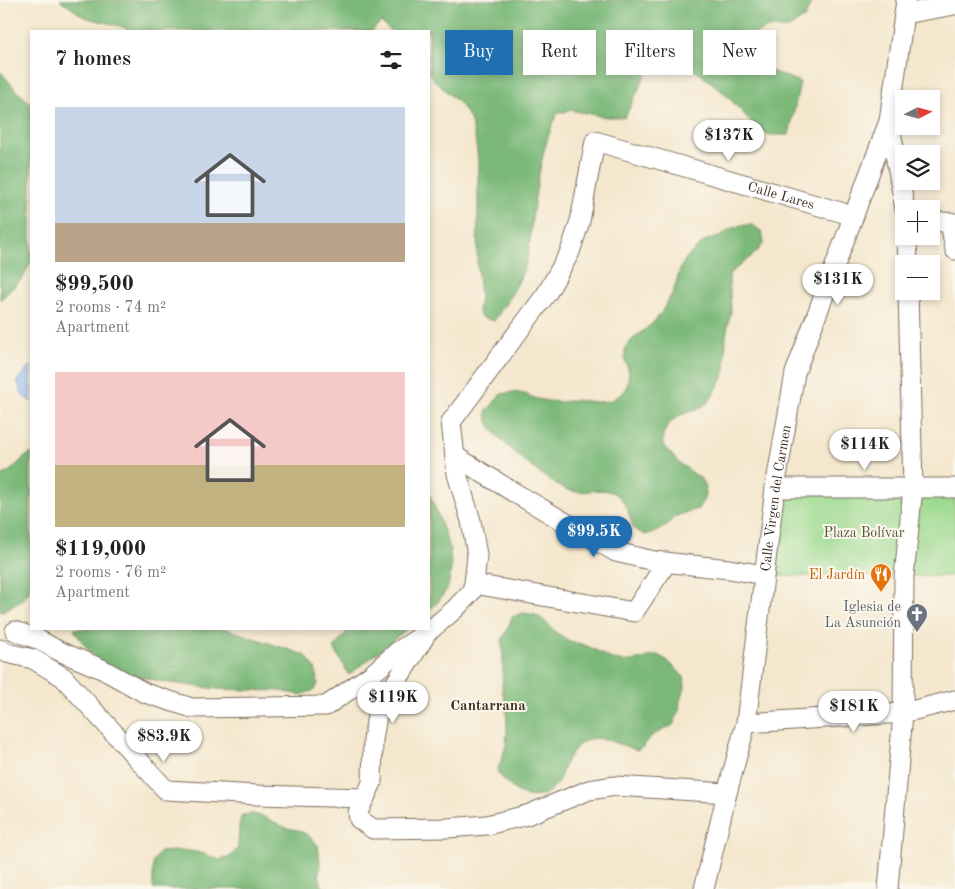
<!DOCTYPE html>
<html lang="en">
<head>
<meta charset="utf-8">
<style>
	:root { --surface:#fff; --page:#f6f6f6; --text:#222; --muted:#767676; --accent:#1f6fb2 }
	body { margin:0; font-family:"Old Standard TT",serif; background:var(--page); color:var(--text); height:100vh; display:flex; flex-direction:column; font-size:19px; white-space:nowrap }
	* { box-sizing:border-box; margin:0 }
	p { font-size:16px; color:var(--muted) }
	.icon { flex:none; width:28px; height:28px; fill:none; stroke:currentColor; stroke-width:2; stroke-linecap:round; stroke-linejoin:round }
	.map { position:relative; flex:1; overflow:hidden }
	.drawer { position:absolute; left:30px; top:30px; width:400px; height:600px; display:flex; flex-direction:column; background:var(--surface); border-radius:0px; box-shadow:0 2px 8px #0003 }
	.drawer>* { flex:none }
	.banner { position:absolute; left:445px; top:30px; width:435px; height:45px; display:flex; gap:10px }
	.needle { width:32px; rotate:84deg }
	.tools { position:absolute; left:895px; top:90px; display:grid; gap:10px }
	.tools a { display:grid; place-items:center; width:45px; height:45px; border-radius:0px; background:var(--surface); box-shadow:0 2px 8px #0003; font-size:25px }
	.price { position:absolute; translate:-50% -42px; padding:0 11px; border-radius:18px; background:#fff; color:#222; font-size:16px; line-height:32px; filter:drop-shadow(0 1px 2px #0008) }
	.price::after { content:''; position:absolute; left:50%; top:30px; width:15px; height:11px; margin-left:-8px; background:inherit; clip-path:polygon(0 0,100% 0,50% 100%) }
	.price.selected { background:var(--accent); color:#fff }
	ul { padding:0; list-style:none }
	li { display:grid; align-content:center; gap:10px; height:265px; padding:0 25px }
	li span { display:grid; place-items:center; height:155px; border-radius:0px; color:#555 }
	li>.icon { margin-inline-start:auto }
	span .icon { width:90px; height:90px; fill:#fffc; stroke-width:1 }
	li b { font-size:21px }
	h2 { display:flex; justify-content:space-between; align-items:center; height:60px; padding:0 25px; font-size:21px }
	.pill { padding:0 18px; border-radius:0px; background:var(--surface); box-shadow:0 2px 8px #0003; font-size:18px; line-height:45px }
	.pill.selected { background:var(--accent); color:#fff }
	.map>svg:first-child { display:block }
	.green { fill:#9bd98e; stroke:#6b8256 }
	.forest { fill:#7cb979; stroke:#5c724c }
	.water { fill:#82b3ee; stroke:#5e6e86 }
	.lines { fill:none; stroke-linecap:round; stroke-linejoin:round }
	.minor-casing { stroke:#7c6c5c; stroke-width:21 }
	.minor { stroke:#fff; stroke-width:19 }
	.labels { text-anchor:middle; stroke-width:4; stroke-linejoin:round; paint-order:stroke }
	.street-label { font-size:14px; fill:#3b2a1e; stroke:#fbf7ec }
	.park-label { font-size:14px; fill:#53563a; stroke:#fbf7ec }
	.food-label { font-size:14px; fill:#c56008; stroke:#fbf7ec; text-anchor:end }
	.worship-label { font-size:14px; fill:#5b616d; stroke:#fbf7ec; text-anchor:end }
	.neighbourhood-label { font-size:15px; font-weight:bold; fill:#3b2a1e; stroke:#fbf7ec }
</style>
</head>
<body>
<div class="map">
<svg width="955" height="889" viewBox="0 0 955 889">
	<rect width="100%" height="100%" fill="#fbf7ec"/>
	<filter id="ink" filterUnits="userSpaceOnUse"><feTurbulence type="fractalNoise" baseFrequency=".02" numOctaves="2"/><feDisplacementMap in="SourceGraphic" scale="10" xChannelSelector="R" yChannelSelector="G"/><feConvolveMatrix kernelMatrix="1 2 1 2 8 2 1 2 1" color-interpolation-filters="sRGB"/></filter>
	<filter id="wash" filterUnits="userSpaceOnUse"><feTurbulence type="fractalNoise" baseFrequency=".0096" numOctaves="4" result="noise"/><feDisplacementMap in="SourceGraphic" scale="20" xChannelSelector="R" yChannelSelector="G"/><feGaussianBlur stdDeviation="1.12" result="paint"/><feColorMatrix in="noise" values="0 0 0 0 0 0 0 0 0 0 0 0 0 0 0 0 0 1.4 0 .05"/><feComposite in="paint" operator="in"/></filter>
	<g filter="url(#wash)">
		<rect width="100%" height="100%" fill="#f4e7ce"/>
		<polygon class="green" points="785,487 955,488 955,576 774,576"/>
		<g class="forest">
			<path d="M60,0H812L805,17L789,28H768L751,35L742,40L741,52L752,64L800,82L789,135H769L752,123L729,98L716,86L700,74L679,62L659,63L647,72L625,117H606L570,110L557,114C542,146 537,183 532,218C530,236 530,255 523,271C516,289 505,305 494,321L481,317L478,311L480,297L477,262L478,210V159L475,137L470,119L460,104L435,81L429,73V31H391L381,22L372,31H132L120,26L84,17Z"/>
			<polygon points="0,71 15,89 31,104 31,262 23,278 0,300"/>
			<path d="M741,225H753L762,232L764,243L757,252L729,274L731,311L726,335L725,369L722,380L710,400L701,408L678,416L669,424L663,434V445L679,463L700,478L706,487L704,499L698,509L687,512L674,517L666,526L656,532L645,535L634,529C630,518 627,503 617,495C602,484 583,496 568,490C549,484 497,441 489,424C487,420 487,416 486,412L501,394L513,392L525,394L537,399L549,401L561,402L574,400L598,402L610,401L620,395L627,386L629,372L625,360V347L634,338L653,323L661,313L673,292L681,267L687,257L706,240L719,237L730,229Z"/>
			<path d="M31,453V567L29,592L22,601L0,612V476C15,471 18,460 31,453Z"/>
			<polygon points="429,493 434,504 450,548 451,568 448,588 438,602 429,610"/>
			<path d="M523,613C527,614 531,614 535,615C546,619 552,631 562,637C570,642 579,643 587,646C595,649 601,654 608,657C624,666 640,659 657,655L667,660L684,677L685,688L680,700L679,713L673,725L651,736L644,746L637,750C626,747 600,735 589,739C576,744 567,758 562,771C561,775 559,781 556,785C536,809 511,792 497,771L502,759L506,744L507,730L506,704L502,691L503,667L502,640L508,628L512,617Z"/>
			<polygon points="74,629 227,629 305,655 315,668 318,684 314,690 301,695 281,691 218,689 169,683 124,673 103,664 90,652 80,639"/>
			<polygon points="349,629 407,629 349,675 334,648"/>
			<path d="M253,814L264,817L286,828L298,830L309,836L318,845L320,863L319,875L323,889H154L153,887V862L160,852C184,850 196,849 219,860L230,857L238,848L239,825L242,815Z"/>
		</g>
		<polygon class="water" points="31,365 31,402 23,396 17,381"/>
	</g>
	<g filter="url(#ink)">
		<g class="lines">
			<g class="minor-casing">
				<g id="minor">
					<polyline points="904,14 955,5"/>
					<polyline points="905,209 889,121 906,0"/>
					<polyline points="931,221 955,223"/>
					<polyline points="950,222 955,250"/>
					<polyline points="907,236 908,264"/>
					<polyline points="455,456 515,493 616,552 654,561 729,569 764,575"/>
					<polyline points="775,488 955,488"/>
					<polyline points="474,584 634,612 667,562"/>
					<path id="s1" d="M15,631L37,639L59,651L102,669L145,693L192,708L326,706L371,675L397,652L429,631L455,609L471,592L474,584L477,555L471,521L457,474L451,422L547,293L570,252L580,221L595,141L854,216"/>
					<polyline points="424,638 389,693 377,716 373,740 372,783 360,808 358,813 359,819 373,829 447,828 487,825 527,815 589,790 615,786 727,793"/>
					<polyline points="0,649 7,653 33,659 63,677 166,790 258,795 365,798"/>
					<polyline points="746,723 903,713 955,700"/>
					<path id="s2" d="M704,889L727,793L746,723L775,488L795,373L889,121"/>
					<polyline points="888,889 903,713 904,577 913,488 908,291"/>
				</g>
			</g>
			<use href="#minor" class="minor"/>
		</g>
	</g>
	<defs>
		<g id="restaurant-pin" transform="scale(1.125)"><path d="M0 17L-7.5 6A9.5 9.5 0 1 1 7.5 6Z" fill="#e8710a" stroke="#fbf7ec"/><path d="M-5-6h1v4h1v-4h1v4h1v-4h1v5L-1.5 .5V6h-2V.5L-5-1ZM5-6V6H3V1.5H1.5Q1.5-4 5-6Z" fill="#fff"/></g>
		<g id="church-pin" transform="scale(1.125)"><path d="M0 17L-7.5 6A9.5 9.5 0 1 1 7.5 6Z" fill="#6b7280" stroke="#fbf7ec"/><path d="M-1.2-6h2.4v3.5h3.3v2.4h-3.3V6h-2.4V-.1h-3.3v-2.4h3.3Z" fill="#fff"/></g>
	</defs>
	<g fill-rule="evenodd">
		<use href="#restaurant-pin" x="881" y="574"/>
		<use href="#church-pin" x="917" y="614"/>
	</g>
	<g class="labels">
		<g class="street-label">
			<text dy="5" stroke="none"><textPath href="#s1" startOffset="1202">Calle Lares</textPath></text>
			<text dy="5" stroke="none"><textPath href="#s2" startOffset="398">Calle Virgen del Carmen</textPath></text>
		</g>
		<g class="park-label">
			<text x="864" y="537">Plaza Bolívar</text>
		</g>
		<g class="food-label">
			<text x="865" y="579">El Jardín</text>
		</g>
		<g class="worship-label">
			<text x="901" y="611">Iglesia de<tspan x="901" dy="16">La Asunción</tspan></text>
		</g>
		<g class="neighbourhood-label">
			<text x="488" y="710">Cantarrana</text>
		</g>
	</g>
</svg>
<div class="tools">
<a><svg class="needle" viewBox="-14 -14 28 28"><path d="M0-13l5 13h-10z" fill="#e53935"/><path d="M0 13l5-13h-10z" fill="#767676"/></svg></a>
<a><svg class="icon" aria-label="layers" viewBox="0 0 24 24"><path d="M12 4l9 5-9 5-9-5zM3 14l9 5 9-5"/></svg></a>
<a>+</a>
<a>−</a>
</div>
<b class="price" style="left:729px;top:162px">$137K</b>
<b class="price" style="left:838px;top:306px">$131K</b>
<b class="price" style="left:865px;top:471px">$114K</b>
<b class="price selected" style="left:594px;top:558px">$99.5K</b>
<b class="price" style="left:393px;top:724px">$119K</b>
<b class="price" style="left:854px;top:733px">$181K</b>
<b class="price" style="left:164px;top:763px">$83.9K</b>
<div class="banner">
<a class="pill selected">Buy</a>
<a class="pill">Rent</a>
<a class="pill">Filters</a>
<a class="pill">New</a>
</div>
<section class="drawer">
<h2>7 homes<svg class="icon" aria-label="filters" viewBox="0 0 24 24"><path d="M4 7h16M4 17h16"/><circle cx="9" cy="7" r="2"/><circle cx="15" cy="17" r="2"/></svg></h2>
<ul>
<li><span style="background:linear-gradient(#c9d6e8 75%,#b9a48a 0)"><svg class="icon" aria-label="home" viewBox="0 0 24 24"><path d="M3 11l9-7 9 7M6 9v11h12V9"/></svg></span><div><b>$99,500</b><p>2 rooms · 74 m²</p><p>Apartment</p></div></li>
<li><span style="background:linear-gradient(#f6c9c9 60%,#c2b280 0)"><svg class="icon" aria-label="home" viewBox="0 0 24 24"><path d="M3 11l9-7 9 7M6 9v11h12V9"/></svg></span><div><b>$119,000</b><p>2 rooms · 76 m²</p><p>Apartment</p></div></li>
</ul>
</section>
</div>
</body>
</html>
